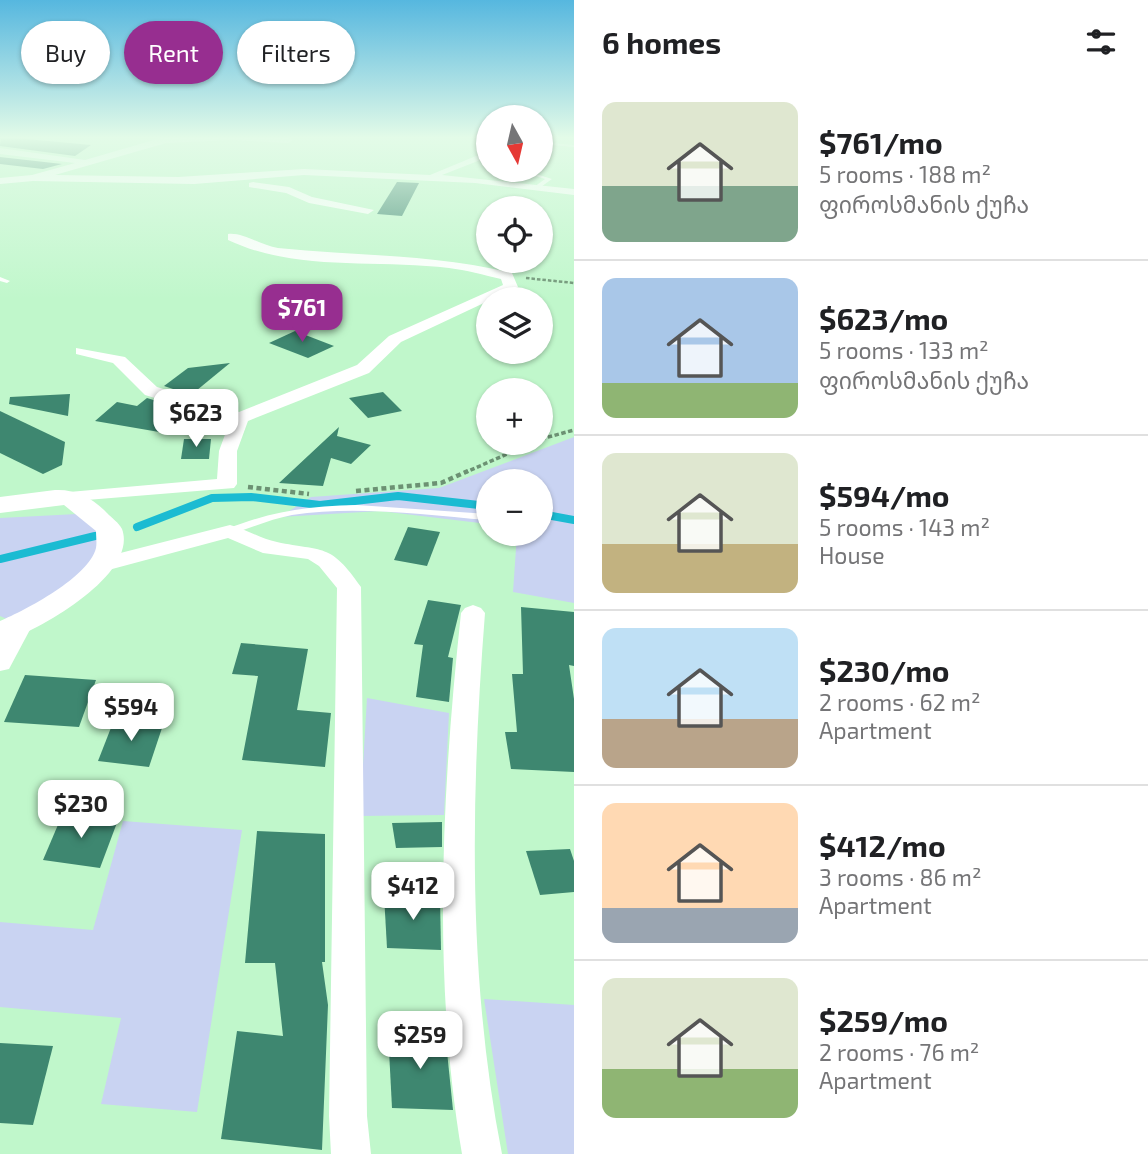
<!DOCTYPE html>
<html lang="en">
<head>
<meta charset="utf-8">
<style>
	:root { --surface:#fff; --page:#f2f2f2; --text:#202124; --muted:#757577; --line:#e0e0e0; --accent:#972e90 }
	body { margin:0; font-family:"Exo 2","Noto Sans Georgian",sans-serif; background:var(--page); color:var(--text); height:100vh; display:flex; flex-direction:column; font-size:26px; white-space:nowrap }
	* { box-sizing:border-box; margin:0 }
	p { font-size:23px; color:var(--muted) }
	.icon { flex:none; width:38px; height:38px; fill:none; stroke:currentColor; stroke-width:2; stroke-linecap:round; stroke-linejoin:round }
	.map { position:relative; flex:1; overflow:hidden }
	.sheet { display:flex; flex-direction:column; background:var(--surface); width:574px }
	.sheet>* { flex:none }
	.guide { position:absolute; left:21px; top:21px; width:448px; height:63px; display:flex; gap:14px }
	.needle { width:46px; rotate:172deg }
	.fabs { position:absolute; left:476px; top:105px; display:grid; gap:14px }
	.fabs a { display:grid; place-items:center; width:77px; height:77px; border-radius:50%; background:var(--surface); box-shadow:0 2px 5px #0004; font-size:35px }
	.price { position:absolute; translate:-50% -60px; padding:0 16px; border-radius:14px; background:#fff; color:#222; font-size:23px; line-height:46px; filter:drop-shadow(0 2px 4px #0008) }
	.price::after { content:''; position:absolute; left:50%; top:42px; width:21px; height:16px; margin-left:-10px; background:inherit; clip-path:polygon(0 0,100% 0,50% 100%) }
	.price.current { background:var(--accent); color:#fff }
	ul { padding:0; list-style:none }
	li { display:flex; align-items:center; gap:21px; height:175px; padding:0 28px }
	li+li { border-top:2px solid var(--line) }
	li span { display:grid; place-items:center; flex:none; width:196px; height:140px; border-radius:14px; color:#555 }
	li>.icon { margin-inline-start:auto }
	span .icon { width:84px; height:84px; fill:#fffc; stroke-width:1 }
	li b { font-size:30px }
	h2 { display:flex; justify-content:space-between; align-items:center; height:84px; padding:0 28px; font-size:30px }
	.chip { padding:0 24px; border-radius:32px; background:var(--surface); box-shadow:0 2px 5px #0004; font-size:24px; line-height:63px }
	.chip.current { background:var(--accent); color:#fff }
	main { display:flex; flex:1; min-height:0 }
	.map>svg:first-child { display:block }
	.green { fill:#c9d3f2 }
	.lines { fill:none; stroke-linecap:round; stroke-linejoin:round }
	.stream { stroke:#1bbbd2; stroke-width:8 }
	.building { fill:#3e8770 }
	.path-far2 { stroke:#6c9173; stroke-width:2.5; stroke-dasharray:3.5 2; stroke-linecap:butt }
	.path-far1 { stroke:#6c9173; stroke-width:3.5; stroke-dasharray:4.5 2.5; stroke-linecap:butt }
	.path { stroke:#6c9173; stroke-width:4.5; stroke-dasharray:5 3.5; stroke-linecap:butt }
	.service { fill:#fff; fill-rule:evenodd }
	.minor { fill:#fff; fill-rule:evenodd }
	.tertiary { fill:#fff; fill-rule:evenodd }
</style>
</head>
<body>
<main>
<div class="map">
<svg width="574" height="1154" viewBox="0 0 574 1154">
	<rect width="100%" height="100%" fill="#c0f7cb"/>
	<g class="green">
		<polygon points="574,437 574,603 513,592 517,534 541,534 541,481 488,481 488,524 380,511 280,517 311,497 439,488"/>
		<path d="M77,514L99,524L108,543C84,583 50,601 9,620L0,616V518Z"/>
		<polygon points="367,698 449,713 444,815 360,816"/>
		<polygon points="123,821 242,830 197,1112 101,1104 121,1018 0,1007 0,922 93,930"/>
		<polygon points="484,999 574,1005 574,1154 508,1154"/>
	</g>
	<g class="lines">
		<g class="stream">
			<polyline points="541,514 574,520"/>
			<polyline points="137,527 212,498 251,497 320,505 398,496 488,506"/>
			<polyline points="0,559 95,536"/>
		</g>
	</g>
	<g class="building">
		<polygon points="1,137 16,138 91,145 75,156 0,146"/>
		<polygon points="0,157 62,164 43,169 0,164"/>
		<polygon points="397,182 419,183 402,216 377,214"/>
		<polygon points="295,331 334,346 308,358 269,343"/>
		<polygon points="230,363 191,395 164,386 188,368"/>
		<polygon points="383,392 402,411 368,418 349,398"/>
		<polygon points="70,394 68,416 9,404 10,397"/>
		<polygon points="147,398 189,411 165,433 95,421 117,402 137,406"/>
		<polygon points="0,411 65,442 62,465 43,474 0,453"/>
		<polygon points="339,427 337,436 371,445 351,464 331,458 323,486 279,483"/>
		<polygon points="184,439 211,439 209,459 181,459"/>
		<polygon points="408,527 440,532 427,566 394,560"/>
		<polygon points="428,600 461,605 448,657 453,658 449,702 416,697 423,645 414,644"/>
		<polygon points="521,607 574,612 574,666 569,665 574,699 574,772 511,769 505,732 517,732 512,674 523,674"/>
		<polygon points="241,643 308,649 297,710 331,713 325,767 242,760 258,676 232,674"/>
		<polygon points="25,675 96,680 79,727 4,722"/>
		<polygon points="114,720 163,725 149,767 98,761"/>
		<polygon points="63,813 118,820 100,868 43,860"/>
		<polygon points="442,822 442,847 396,848 392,823"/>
		<polygon points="257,831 325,834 325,962 322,962 328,1005 322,1150 221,1139 237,1031 283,1036 275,963 245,963"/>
		<polygon points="570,849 574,861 574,892 540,895 526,851"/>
		<polygon points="384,895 440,897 441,950 387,948"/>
		<polygon points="388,1031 445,1032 453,1110 392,1108"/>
		<polygon points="0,1043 53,1046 33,1125 0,1123"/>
	</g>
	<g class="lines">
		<polyline class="path-far2" points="526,278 574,283"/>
		<g class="path-far1">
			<polyline points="541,439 574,430"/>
			<polyline points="464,473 532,443"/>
		</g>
		<g class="path">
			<polyline points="248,487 309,494"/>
			<polyline points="356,491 441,483 468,471"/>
		</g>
		<g class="service">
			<polygon points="541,142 574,145 574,147 541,144"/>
			<polygon points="517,170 523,170 552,179 538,189 534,189 534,187 545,179"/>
			<polygon points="0,277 10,281 7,283 0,281"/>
			<path d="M357,505L488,514V520C423,515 357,505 292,515C271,519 251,528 230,534L225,531L227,529C272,511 308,506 357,505Z"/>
			<polygon points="541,518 547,522 545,524 541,525"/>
		</g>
		<g class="minor">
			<polygon points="164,137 289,137 293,140 288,143 231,140 166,143 55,175 178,177 304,169 430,175 488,151 488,157 442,175 574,189 574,195 475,183 304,175 194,184 33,181 0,184 0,178 32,175 75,163 0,154 0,148 85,160"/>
			<polygon points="253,182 289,187 312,197 374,210 368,214 309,203 286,193 249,187 249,183"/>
			<path d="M228,234C243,232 262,246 278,248C356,256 436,254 512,273L518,287L401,342L369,373L248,421L237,451V484L234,488L62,502L59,498L69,492L217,479L219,451L230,421L145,395L113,363L76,354V348L125,357L157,387L239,412L357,365L389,336L503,285L501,279C484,275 466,270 449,268C375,259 296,272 228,240Z"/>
			<path d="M230,525C246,529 261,539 277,542C323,552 330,542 361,587L367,1116L371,1154H331L329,1116L337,588L319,566L308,559L263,553L228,538L101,572L90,565L93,560Z"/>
			<path d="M473,605L481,608L485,613C471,792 467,977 502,1154H462C432,978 442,790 461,613L465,608Z"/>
			<polygon points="21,616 30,619 33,624 9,669 0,671 0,640 12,619"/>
		</g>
		<path class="tertiary" d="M55,490C76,489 93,498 107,513C112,518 119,523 122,529C139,575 35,633 0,643V621C26,610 89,577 96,548C97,543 96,536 96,531L64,505L0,513V497Z"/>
	</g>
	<linearGradient id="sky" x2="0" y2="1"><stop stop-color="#56b7df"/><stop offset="0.46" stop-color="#e3fbe8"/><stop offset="1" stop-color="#e3fbe8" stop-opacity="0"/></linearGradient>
	<rect width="574" height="299" fill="url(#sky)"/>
</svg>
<div class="fabs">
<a><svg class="needle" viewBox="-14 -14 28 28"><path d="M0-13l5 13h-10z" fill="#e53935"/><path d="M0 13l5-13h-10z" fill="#757577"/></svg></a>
<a><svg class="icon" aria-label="locate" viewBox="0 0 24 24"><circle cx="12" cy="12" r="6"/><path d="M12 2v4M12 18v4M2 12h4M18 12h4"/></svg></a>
<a><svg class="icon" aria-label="layers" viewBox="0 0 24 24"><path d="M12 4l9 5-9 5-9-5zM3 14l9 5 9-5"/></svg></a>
<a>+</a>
<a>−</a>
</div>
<b class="price current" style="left:302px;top:344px">$761</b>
<b class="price" style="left:196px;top:449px">$623</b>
<b class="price" style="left:131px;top:743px">$594</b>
<b class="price" style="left:81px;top:840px">$230</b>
<b class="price" style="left:413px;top:922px">$412</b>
<b class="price" style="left:420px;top:1071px">$259</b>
<div class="guide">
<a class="chip">Buy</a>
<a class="chip current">Rent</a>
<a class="chip">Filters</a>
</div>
</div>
<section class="sheet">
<h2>6 homes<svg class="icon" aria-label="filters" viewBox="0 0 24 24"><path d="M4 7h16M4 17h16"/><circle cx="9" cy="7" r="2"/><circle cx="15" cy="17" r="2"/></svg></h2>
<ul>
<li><span style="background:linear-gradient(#dfe7d0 60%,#7fa58c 0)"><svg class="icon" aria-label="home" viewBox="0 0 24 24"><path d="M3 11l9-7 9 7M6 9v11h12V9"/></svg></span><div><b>$761/mo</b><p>5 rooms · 188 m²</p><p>ფიროსმანის ქუჩა</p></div></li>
<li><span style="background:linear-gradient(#a9c7e8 75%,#8fb573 0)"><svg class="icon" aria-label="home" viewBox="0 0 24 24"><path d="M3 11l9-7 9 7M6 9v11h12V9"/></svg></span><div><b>$623/mo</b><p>5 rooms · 133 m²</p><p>ფიროსმანის ქუჩა</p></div></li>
<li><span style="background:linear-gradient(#dfe7d0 65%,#c2b280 0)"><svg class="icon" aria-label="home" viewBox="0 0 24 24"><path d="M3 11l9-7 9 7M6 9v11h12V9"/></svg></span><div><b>$594/mo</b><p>5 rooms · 143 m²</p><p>House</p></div></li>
<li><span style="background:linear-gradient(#bfe0f5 65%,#b9a48a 0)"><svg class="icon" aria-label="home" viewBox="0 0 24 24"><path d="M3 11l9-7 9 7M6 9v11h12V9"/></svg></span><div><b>$230/mo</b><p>2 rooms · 62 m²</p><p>Apartment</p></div></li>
<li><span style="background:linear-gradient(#ffd9b3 75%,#9aa5b1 0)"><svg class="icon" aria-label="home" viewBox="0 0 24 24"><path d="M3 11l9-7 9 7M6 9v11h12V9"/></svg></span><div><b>$412/mo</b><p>3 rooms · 86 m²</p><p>Apartment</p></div></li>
<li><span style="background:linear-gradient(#dfe7d0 65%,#8fb573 0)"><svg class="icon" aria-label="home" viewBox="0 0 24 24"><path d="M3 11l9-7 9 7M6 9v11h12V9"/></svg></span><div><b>$259/mo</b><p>2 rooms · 76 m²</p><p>Apartment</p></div></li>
</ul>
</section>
</main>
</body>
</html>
